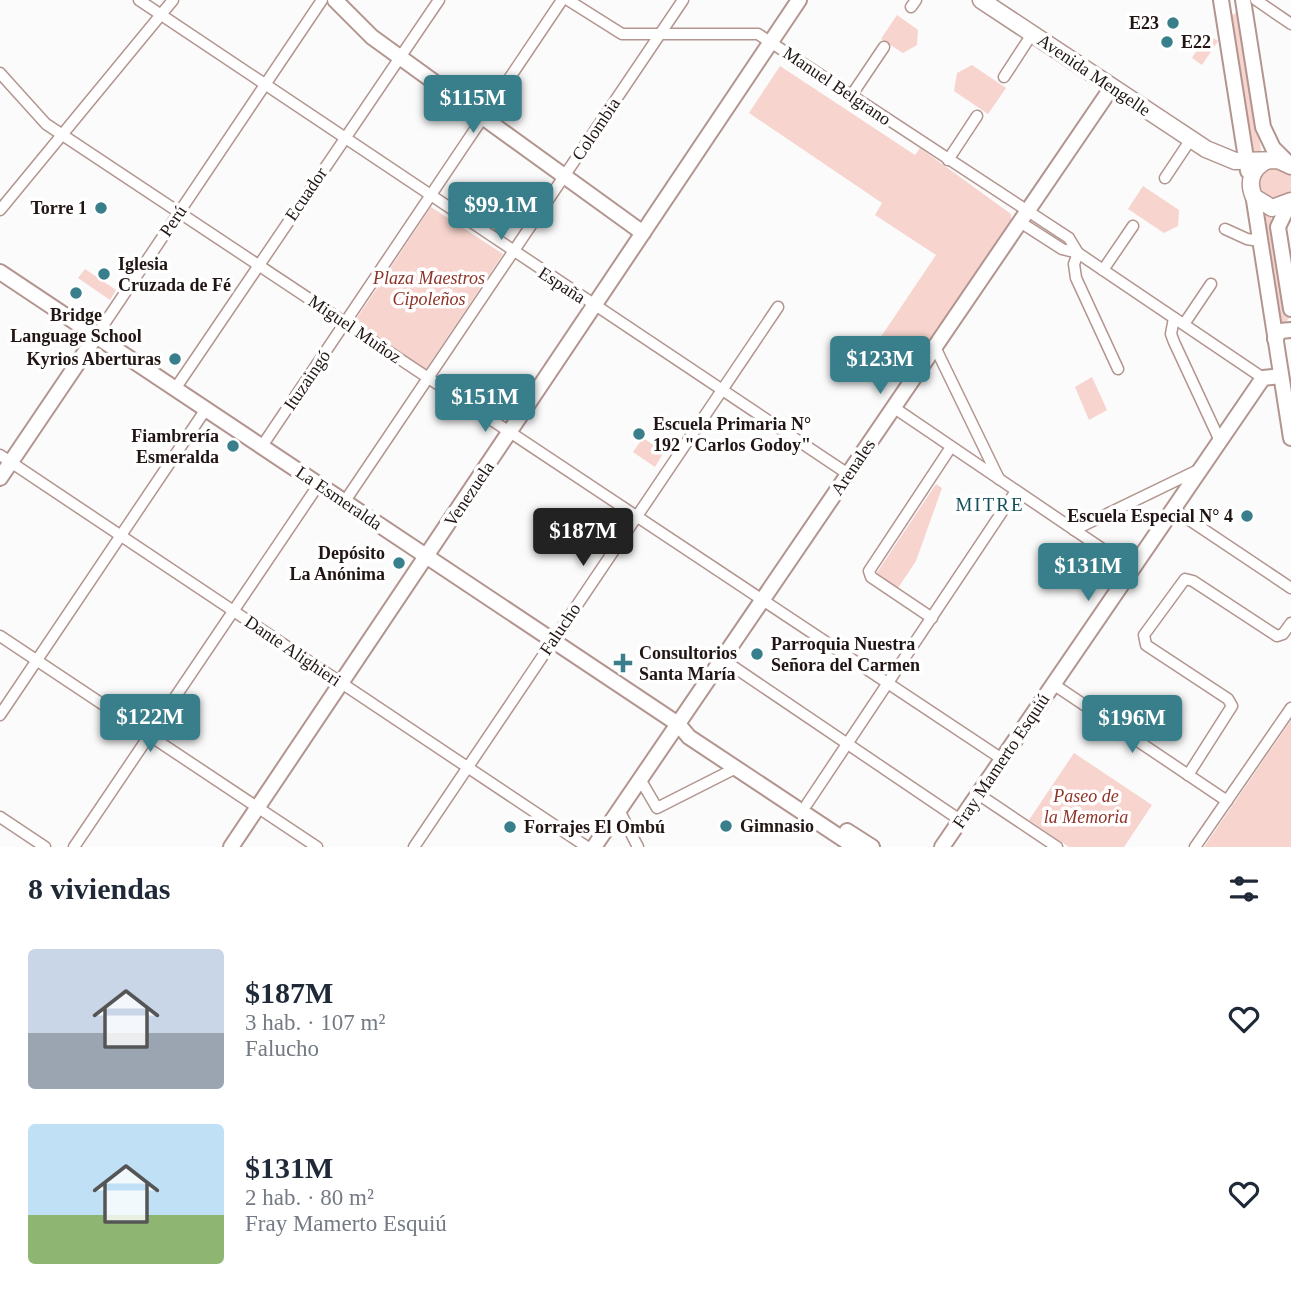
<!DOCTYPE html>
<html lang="es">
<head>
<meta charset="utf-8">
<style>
	:root { --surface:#fff; --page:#f2f2f3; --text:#1f2937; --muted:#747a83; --accent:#397f8b }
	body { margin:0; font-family:"Times New Roman",serif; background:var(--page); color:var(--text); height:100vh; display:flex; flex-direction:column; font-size:26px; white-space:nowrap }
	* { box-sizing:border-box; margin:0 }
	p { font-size:23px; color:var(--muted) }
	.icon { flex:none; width:38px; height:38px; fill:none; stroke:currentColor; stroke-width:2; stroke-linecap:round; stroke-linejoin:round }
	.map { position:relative; height:847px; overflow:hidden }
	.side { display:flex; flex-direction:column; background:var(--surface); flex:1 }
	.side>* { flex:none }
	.price { position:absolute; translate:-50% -60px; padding:0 16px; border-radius:7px; background:var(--accent); color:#fff; font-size:23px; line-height:46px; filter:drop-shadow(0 2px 4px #0008) }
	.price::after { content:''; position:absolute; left:50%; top:42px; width:21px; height:16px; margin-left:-10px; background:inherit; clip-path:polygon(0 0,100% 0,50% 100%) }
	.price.active { background:#222; color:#fff }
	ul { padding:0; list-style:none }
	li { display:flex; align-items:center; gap:21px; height:175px; padding:0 28px }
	li span { display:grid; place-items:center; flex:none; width:196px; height:140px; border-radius:7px; color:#555 }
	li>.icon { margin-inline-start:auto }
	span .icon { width:84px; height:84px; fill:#fffc; stroke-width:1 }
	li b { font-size:30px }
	h2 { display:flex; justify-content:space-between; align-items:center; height:84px; padding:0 28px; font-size:30px }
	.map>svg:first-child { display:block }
	.green { fill:#f7d4cd }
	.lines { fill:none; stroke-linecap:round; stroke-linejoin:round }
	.street-casing { stroke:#b3958f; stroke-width:13 }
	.secondary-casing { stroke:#b3958f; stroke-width:18 }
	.primary-casing { stroke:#b3958f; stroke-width:19 }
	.street { stroke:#fff; stroke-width:10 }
	.secondary { stroke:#fff; stroke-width:14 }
	.primary { stroke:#fff; stroke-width:16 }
	.poi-dot { fill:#397f8b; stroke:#fff; stroke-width:2.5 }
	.labels { text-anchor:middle; stroke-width:7; stroke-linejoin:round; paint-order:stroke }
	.poi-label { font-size:18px; font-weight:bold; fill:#211614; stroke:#fff; text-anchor:start }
	.street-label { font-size:18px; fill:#211614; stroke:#fff }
	.park-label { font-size:18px; font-style:italic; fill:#8d3327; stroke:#fff }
	.neighbourhood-label { font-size:19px; letter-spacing:2px; fill:#134f58; stroke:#fff }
</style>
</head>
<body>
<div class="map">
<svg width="1291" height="847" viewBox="0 0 1291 847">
	<rect width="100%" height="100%" fill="#fbfbfb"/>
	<g class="green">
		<polygon points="1236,13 1240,17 1262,156 1251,154 1230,16"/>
		<polygon points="897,15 918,30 917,45 903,53 881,39"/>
		<polygon points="1207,34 1218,41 1202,65 1192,58"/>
		<polygon points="972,65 1006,88 988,114 954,91 957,73"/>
		<polygon points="780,66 915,155 920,148 1011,214 1011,222 902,382 866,359 936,255 875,215 882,203 749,113"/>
		<polygon points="1272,164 1291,173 1291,194 1283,201 1261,199 1257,175"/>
		<polygon points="1143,186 1179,210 1178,226 1164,233 1128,209"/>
		<polygon points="431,207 503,254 426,369 355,321"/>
		<polygon points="1267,213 1271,217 1289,318 1285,324 1278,322 1261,216"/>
		<polygon points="85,269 116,290 110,300 78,278"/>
		<polygon points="1092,377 1107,410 1089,420 1075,387"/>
		<polygon points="643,438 664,452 655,467 633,452"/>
		<polygon points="936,484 942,488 916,561 898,588 876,574"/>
		<polygon points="1291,720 1291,847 1204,847"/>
		<polygon points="1074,753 1152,805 1124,847 1069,847 1029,820"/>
	</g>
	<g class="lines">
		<g class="street-casing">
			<g id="street">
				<polyline points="139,0 848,474"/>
				<polyline points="568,0 622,34 758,34 1069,238 1078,253"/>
				<polyline points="1256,0 1291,24"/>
				<polyline points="911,7 916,0"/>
				<polyline points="0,73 46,124 1002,759"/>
				<polyline points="1004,77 1032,34"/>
				<polyline points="851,96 884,47"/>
				<polyline points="948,160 977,116"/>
				<polyline points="1165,178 1191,139"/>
				<polyline points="0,210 173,0"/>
				<polyline points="1020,222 1062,249 1078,253 1263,378"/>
				<polyline points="1225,229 1247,239 1259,241"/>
				<polyline points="1078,253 1074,264 1076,278 1118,369"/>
				<polyline points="1103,270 1133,226"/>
				<polyline points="1174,318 1171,334 1174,342 1220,441"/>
				<polyline points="1184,324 1211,284"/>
				<polyline points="96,336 322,0"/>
				<polyline points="935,347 999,479"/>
				<polyline points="175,389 439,0"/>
				<polyline points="893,407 1132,569"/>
				<polyline points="262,446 562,0"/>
				<polyline points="0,455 587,847"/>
				<polyline points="345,501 683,0"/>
				<polyline points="1173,509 1291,588"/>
				<polyline points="1074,530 1198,470"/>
				<polyline points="932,618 871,577 869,571 951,447"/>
				<polyline points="0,636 317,847"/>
				<polyline points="722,659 960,820"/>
				<polyline points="1053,684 1227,801"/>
				<polyline points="0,715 206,409"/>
				<polyline points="1188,775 1232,706 1228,699 1146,645 1144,635 1185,579 1193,581 1277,636 1283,634 1291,623"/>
				<polyline points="640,779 657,808 736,768"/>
				<polyline points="978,794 1057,847"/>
				<polyline points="807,804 1016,491"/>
				<polyline points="619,810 638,847"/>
				<polyline points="0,817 45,847"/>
				<polyline points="74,847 319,484"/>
				<polyline points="414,847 778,307"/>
				<polyline points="1195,847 1291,708"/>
			</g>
		</g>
		<g class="secondary-casing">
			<g id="secondary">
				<polyline points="335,0 372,37 643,233"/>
				<polyline points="1221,0 1248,171"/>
				<polyline points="1243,0 1263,127 1273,148 1290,165"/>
				<polyline points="1253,194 1291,438"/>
				<polyline points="1290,202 1278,227 1291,309"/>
				<polyline points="0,272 678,724 689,737 855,847"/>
				<polyline points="1275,339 1280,331 1291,330"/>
				<polyline points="0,478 96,336"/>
				<polyline points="847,831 872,847"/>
				<polyline points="231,847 799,0"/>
				<polyline points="594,847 1112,87"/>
				<polyline points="942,847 1263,378 1281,376"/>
			</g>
		</g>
		<g class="primary-casing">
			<g id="primary">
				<polyline points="981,0 1206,149 1235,161 1278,160 1291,166"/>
				<path d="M1266,161C1252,168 1247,182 1254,197L1272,208L1291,201"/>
			</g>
		</g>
		<use href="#street" class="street"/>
		<use href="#secondary" class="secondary"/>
		<use href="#primary" class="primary"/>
	</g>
	<g class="poi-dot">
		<circle cx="1173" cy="23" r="7"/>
		<circle cx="1167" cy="42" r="7"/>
		<circle cx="101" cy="208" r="7"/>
		<circle cx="104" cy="274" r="7"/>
		<circle cx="76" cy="293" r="7"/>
		<circle cx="175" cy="359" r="7"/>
		<circle cx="639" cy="434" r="7"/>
		<circle cx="233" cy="446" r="7"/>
		<circle cx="1247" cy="516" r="7"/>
		<circle cx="399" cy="563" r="7"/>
		<circle cx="757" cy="654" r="7"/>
		<path d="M619.5 652.5h7v7h7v7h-7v7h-7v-7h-7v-7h7z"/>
		<circle cx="726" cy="826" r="7"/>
		<circle cx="510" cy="827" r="7"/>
	</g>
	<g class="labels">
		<g class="poi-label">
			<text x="1159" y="29" text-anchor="end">E23</text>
			<text x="1181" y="48">E22</text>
			<text x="87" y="214" text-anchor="end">Torre 1</text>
			<text x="118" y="270">Iglesia<tspan x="118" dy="21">Cruzada de Fé</tspan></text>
			<text x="76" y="321" text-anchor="middle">Bridge<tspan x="76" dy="21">Language School</tspan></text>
			<text x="161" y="365" text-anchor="end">Kyrios Aberturas</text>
			<text x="653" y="430">Escuela Primaria N°<tspan x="653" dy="21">192 "Carlos Godoy"</tspan></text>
			<text x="219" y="442" text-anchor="end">Fiambrería<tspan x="219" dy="21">Esmeralda</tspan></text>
			<text x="1233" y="522" text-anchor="end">Escuela Especial N° 4</text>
			<text x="385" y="559" text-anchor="end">Depósito<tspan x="385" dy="21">La Anónima</tspan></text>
			<text x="771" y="650">Parroquia Nuestra<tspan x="771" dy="21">Señora del Carmen</tspan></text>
			<text x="639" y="659">Consultorios<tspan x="639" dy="21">Santa María</tspan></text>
			<text x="740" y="832">Gimnasio</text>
			<text x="524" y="833">Forrajes El Ombú</text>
		</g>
		<g class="street-label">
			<text transform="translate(1094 75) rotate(34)" y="6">Avenida Mengelle</text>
			<text transform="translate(837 86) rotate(34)" y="6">Manuel Belgrano</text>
			<text transform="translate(596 129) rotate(-56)" y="6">Colombia</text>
			<text transform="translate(306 194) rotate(-56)" y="6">Ecuador</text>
			<text transform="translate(173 221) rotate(-56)" y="6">Perú</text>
			<text transform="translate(562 285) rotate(33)" y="6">España</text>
			<text transform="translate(355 329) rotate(34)" y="6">Miguel Muñoz</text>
			<text transform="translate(307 380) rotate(-56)" y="6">Ituzaingó</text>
			<text transform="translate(853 467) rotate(-56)" y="6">Arenales</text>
			<text transform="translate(469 494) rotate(-56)" y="6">Venezuela</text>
			<text transform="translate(339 498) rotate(34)" y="6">La Esmeralda</text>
			<text transform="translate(560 629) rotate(-56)" y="6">Falucho</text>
			<text transform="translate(293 651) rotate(34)" y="6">Dante Alighieri</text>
			<text transform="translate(1001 761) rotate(-56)" y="6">Fray Mamerto Esquiú</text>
		</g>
		<g class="park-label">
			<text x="429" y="284">Plaza Maestros<tspan x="429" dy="21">Cipoleños</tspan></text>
			<text x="1086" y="802">Paseo de<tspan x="1086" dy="21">la Memoria</tspan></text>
		</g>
		<g class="neighbourhood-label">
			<text x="990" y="511">MITRE</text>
		</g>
	</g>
</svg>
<b class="price" style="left:473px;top:135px">$115M</b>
<b class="price" style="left:501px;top:242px">$99.1M</b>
<b class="price" style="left:880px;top:396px">$123M</b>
<b class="price" style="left:485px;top:434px">$151M</b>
<b class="price active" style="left:583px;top:568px">$187M</b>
<b class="price" style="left:1088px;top:603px">$131M</b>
<b class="price" style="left:150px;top:754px">$122M</b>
<b class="price" style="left:1132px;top:755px">$196M</b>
</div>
<section class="side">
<h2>8 viviendas<svg class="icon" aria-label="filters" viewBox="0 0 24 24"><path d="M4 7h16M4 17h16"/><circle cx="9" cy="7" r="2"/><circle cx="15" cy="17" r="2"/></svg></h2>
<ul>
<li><span style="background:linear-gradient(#c9d6e8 60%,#9aa5b1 0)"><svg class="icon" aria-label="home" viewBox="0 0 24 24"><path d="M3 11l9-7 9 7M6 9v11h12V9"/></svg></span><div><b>$187M</b><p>3 hab. · 107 m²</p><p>Falucho</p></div><svg class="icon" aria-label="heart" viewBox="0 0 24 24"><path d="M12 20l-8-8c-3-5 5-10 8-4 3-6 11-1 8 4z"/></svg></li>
<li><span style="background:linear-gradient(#bfe0f5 65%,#8fb573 0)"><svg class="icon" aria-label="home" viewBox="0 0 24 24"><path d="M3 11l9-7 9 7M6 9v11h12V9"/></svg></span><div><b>$131M</b><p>2 hab. · 80 m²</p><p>Fray Mamerto Esquiú</p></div><svg class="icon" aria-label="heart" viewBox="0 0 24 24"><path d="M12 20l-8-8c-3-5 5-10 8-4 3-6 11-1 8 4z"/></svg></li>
</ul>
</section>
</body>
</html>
